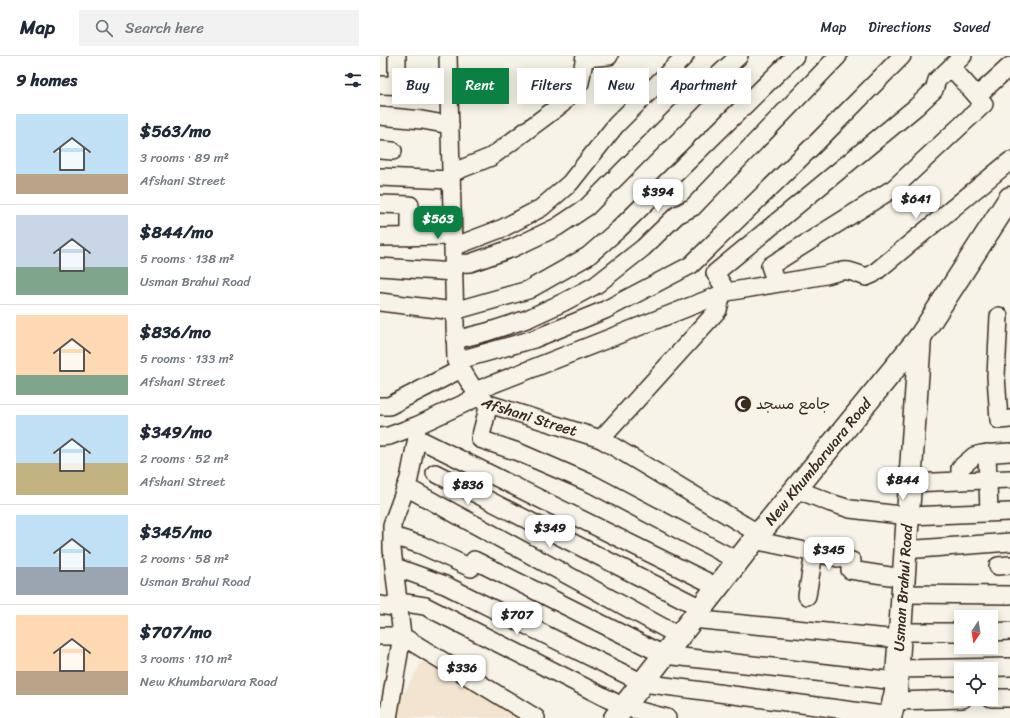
<!DOCTYPE html>
<html lang="en">
<head>
<meta charset="utf-8">
<style>
	:root { --surface:#fff; --page:#f2f2f3; --text:#1f2937; --muted:#747a83; --line:#e0e1e3; --accent:#0b8043 }
	body { margin:0; font-family:Sriracha,"Playpen Sans Arabic",sans-serif; background:var(--page); color:var(--text); height:100vh; display:flex; flex-direction:column; font-size:15px; white-space:nowrap }
	* { box-sizing:border-box; margin:0 }
	p { font-size:13px; color:var(--muted) }
	.icon { flex:none; width:22px; height:22px; fill:none; stroke:currentColor; stroke-width:2; stroke-linecap:round; stroke-linejoin:round }
	.map { position:relative; flex:1; overflow:hidden }
	.details { display:flex; flex-direction:column; background:var(--surface); width:380px }
	.details>* { flex:none }
	.top-card { position:absolute; left:12px; top:12px; width:380px; height:36px; display:flex; gap:8px }
	.needle { width:26px; rotate:192deg }
	.tools { position:absolute; left:574px; top:554px; display:grid; gap:8px }
	.tools a { display:grid; place-items:center; width:44px; height:44px; border-radius:0px; background:var(--surface); box-shadow:0 2px 10px #0003; font-size:20px }
	.price { position:absolute; translate:-50% -34px; padding:0 9px; border-radius:8px; background:#fff; color:#222; font-size:13px; line-height:26px; filter:drop-shadow(0 1px 2px #0008) }
	.price::after { content:''; position:absolute; left:50%; top:24px; width:12px; height:9px; margin-left:-6px; background:inherit; clip-path:polygon(0 0,100% 0,50% 100%) }
	.price.active { background:var(--accent); color:#fff }
	ul { padding:0; list-style:none }
	li { display:flex; align-items:center; gap:12px; height:100px; padding:0 16px }
	li+li { border-top:1px solid var(--line) }
	li span { display:grid; place-items:center; flex:none; width:112px; height:80px; border-radius:0px; color:#555 }
	li>.icon { margin-inline-start:auto }
	span .icon { width:48px; height:48px; fill:#fffc; stroke-width:1 }
	li b { font-size:17px }
	h2 { display:flex; justify-content:space-between; align-items:center; height:48px; padding:0 16px; font-size:17px }
	.chip { padding:0 14px; border-radius:0px; background:var(--surface); box-shadow:0 2px 10px #0003; font-size:14px; line-height:36px }
	.chip.active { background:var(--accent); color:#fff }
	header { display:flex; align-items:center; gap:24px; box-sizing:border-box; height:56px; padding:0 20px; background:var(--surface); border-bottom:1px solid var(--line) }
	header strong { font-size:19px }
	nav { display:flex; gap:22px; margin-inline-start:auto; font-size:14px }
	.search { width:280px; height:36px; background:var(--page); display:flex; align-items:center; gap:10px; box-sizing:border-box; padding:0 14px; border-radius:0px; color:var(--muted); font-size:15px }
	main { display:flex; flex:1; min-height:0 }
	.map>svg:first-child { display:block }
	.built { fill:#f2e4d0 }
	.lines { fill:none; stroke-linecap:round; stroke-linejoin:round }
	.street-casing { stroke:#3b2a1e; stroke-width:20 }
	.secondary-casing { stroke:#3b2a1e; stroke-width:25 }
	.street { stroke:#f7f3e8; stroke-width:17 }
	.secondary { stroke:#f7f3e8; stroke-width:22 }
	.labels { text-anchor:middle; stroke-width:3; stroke-linejoin:round; paint-order:stroke }
	.poi-label { font-size:15px; fill:#3b2a1e; stroke:#f7f3e8; text-anchor:start }
	.street-label { font-size:15px; fill:#3b2a1e; stroke:#f7f3e8 }
</style>
</head>
<body>
<header>
<strong>Map</strong>
<div class="search"><svg class="icon" aria-label="search" viewBox="0 0 24 24"><circle cx="10" cy="10" r="6"/><path d="M15 15l6 6"/></svg>Search here</div>
<nav><a>Map</a><a>Directions</a><a>Saved</a></nav>
</header>
<main>
<section class="details">
<h2>9 homes<svg class="icon" aria-label="filters" viewBox="0 0 24 24"><path d="M4 7h16M4 17h16"/><circle cx="9" cy="7" r="2"/><circle cx="15" cy="17" r="2"/></svg></h2>
<ul>
<li><span style="background:linear-gradient(#bfe0f5 75%,#b9a48a 0)"><svg class="icon" aria-label="home" viewBox="0 0 24 24"><path d="M3 11l9-7 9 7M6 9v11h12V9"/></svg></span><div><b>$563/mo</b><p>3 rooms · 89 m²</p><p>Afshani Street</p></div></li>
<li><span style="background:linear-gradient(#c9d6e8 65%,#7fa58c 0)"><svg class="icon" aria-label="home" viewBox="0 0 24 24"><path d="M3 11l9-7 9 7M6 9v11h12V9"/></svg></span><div><b>$844/mo</b><p>5 rooms · 138 m²</p><p>Usman Brahui Road</p></div></li>
<li><span style="background:linear-gradient(#ffd9b3 75%,#7fa58c 0)"><svg class="icon" aria-label="home" viewBox="0 0 24 24"><path d="M3 11l9-7 9 7M6 9v11h12V9"/></svg></span><div><b>$836/mo</b><p>5 rooms · 133 m²</p><p>Afshani Street</p></div></li>
<li><span style="background:linear-gradient(#bfe0f5 60%,#c2b280 0)"><svg class="icon" aria-label="home" viewBox="0 0 24 24"><path d="M3 11l9-7 9 7M6 9v11h12V9"/></svg></span><div><b>$349/mo</b><p>2 rooms · 52 m²</p><p>Afshani Street</p></div></li>
<li><span style="background:linear-gradient(#bfe0f5 65%,#9aa5b1 0)"><svg class="icon" aria-label="home" viewBox="0 0 24 24"><path d="M3 11l9-7 9 7M6 9v11h12V9"/></svg></span><div><b>$345/mo</b><p>2 rooms · 58 m²</p><p>Usman Brahui Road</p></div></li>
<li><span style="background:linear-gradient(#ffd9b3 70%,#b9a48a 0)"><svg class="icon" aria-label="home" viewBox="0 0 24 24"><path d="M3 11l9-7 9 7M6 9v11h12V9"/></svg></span><div><b>$707/mo</b><p>3 rooms · 110 m²</p><p>New Khumbarwara Road</p></div></li>
</ul>
</section>
<div class="map">
<svg width="630" height="662" viewBox="0 0 630 662">
	<rect width="100%" height="100%" fill="#f7f3e8"/>
	<filter id="ink" filterUnits="userSpaceOnUse"><feTurbulence type="fractalNoise" baseFrequency=".025" numOctaves="2"/><feDisplacementMap in="SourceGraphic" scale="8" xChannelSelector="R" yChannelSelector="G"/><feConvolveMatrix kernelMatrix="1 2 1 2 8 2 1 2 1" color-interpolation-filters="sRGB"/></filter>
	<g filter="url(#ink)">
		<polygon class="built" points="48,596 156,662 9,662"/>
		<g class="lines">
			<g class="street-casing">
				<g id="street">
					<polyline points="17,0 17,29"/>
					<path id="s1" d="M68,0L76,305L95,335L98,341L109,348L221,383L379,478"/>
					<polyline points="205,2 229,0"/>
					<polyline points="0,29 69,31"/>
					<polyline points="597,40 630,10"/>
					<polyline points="0,60 42,64 70,69"/>
					<polyline points="0,94 13,95"/>
					<polyline points="71,117 111,101 182,48 200,27 205,0"/>
					<polyline points="0,121 71,124"/>
					<polyline points="0,148 30,149 30,181"/>
					<polyline points="0,181 73,180"/>
					<polyline points="73,191 123,172 161,152 190,127 236,69 305,0"/>
					<polyline points="73,208 90,207 133,192 177,171 207,151 336,21 359,0"/>
					<polyline points="0,211 74,216"/>
					<polyline points="396,227 390,210 514,132 604,48 571,11"/>
					<polyline points="347,236 335,217 536,51 554,34 557,24 583,0"/>
					<polyline points="0,246 74,255 148,234 208,200 239,173 415,0"/>
					<polyline points="619,260 616,320 619,364 630,363"/>
					<polyline points="75,284 107,276 147,263 184,246 216,229 263,192 297,159 313,151 458,0"/>
					<polyline points="76,305 154,283 225,254 311,209 436,87 522,0"/>
					<path d="M95,335L347,236L446,219C466,213 467,213 486,221L493,218L630,105"/>
					<polyline points="109,348 100,383 138,396 212,428 358,505"/>
					<polyline points="0,350 9,350 81,313"/>
					<polyline points="0,381 9,380 36,370"/>
					<polyline points="37,382 338,531"/>
					<polyline points="221,383 338,254 342,238"/>
					<polyline points="607,397 609,456"/>
					<polyline points="55,417 321,552"/>
					<polyline points="580,425 580,412 594,400 601,398 630,396"/>
					<polyline points="530,427 630,423"/>
					<polyline points="26,431 299,580"/>
					<polyline points="416,433 451,447 470,453 528,460 630,456"/>
					<polyline points="13,480 41,489 91,512 94,504 284,599 516,625"/>
					<polyline points="374,484 472,505 470,514 523,522"/>
					<polyline points="525,494 630,486"/>
					<polyline points="618,510 630,509"/>
					<polyline points="15,511 65,529 263,627 511,660"/>
					<polyline points="522,538 630,539"/>
					<polyline points="427,540 434,497"/>
					<polyline points="19,546 45,550 244,651 287,662"/>
					<polyline points="0,549 19,552"/>
					<polyline points="312,563 519,583"/>
					<polyline points="519,576 581,576"/>
					<polyline points="611,576 630,575"/>
					<polyline points="0,580 22,580 156,662"/>
					<polyline points="517,613 630,611"/>
					<polyline points="611,642 630,642"/>
					<polyline points="514,645 583,643"/>
					<polyline points="8,662 22,580 12,493 12,469 29,423 37,382 36,370 98,341"/>
				</g>
			</g>
			<g class="secondary-casing">
				<g id="secondary">
					<path id="s2" d="M235,662L379,478L540,281L630,142"/>
					<path id="s3" d="M510,662L516,635L540,281"/>
				</g>
			</g>
			<use href="#street" class="street"/>
			<use href="#secondary" class="secondary"/>
		</g>
	</g>
	<defs>
		<g id="mosque-disc" transform="scale(0.9)"><circle r="9.5" fill="#3b2a1e" stroke="#f7f3e8"/><path d="M3.5-4.9A6 6 0 1 0 3.5 4.9A5 5 0 1 1 3.5-4.9Z" fill="#fff"/></g>
	</defs>
	<g fill-rule="evenodd">
		<use href="#mosque-disc" x="363" y="348"/>
	</g>
	<g class="labels">
		<g class="poi-label">
			<text x="376" y="353">جامع مسجد</text>
		</g>
		<g class="street-label">
			<text dy="5" stroke="none"><textPath href="#s1" startOffset="403">Afshani Street</textPath></text>
			<text dy="5" stroke="none"><textPath href="#s2" startOffset="327">New Khumbarwara Road</textPath></text>
			<text dy="5" stroke="none"><textPath href="#s3" startOffset="131">Usman Brahui Road</textPath></text>
		</g>
	</g>
</svg>
<div class="tools">
<a><svg class="needle" viewBox="-14 -14 28 28"><path d="M0-13l5 13h-10z" fill="#e53935"/><path d="M0 13l5-13h-10z" fill="#747a83"/></svg></a>
<a><svg class="icon" aria-label="locate" viewBox="0 0 24 24"><circle cx="12" cy="12" r="6"/><path d="M12 2v4M12 18v4M2 12h4M18 12h4"/></svg></a>
</div>
<b class="price" style="left:278px;top:157px">$394</b>
<b class="price" style="left:536px;top:164px">$641</b>
<b class="price active" style="left:58px;top:184px">$563</b>
<b class="price" style="left:523px;top:445px">$844</b>
<b class="price" style="left:88px;top:450px">$836</b>
<b class="price" style="left:170px;top:493px">$349</b>
<b class="price" style="left:449px;top:515px">$345</b>
<b class="price" style="left:137px;top:580px">$707</b>
<b class="price" style="left:82px;top:633px">$336</b>
<div class="top-card">
<a class="chip">Buy</a>
<a class="chip active">Rent</a>
<a class="chip">Filters</a>
<a class="chip">New</a>
<a class="chip">Apartment</a>
</div>
</div>
</main>
</body>
</html>
